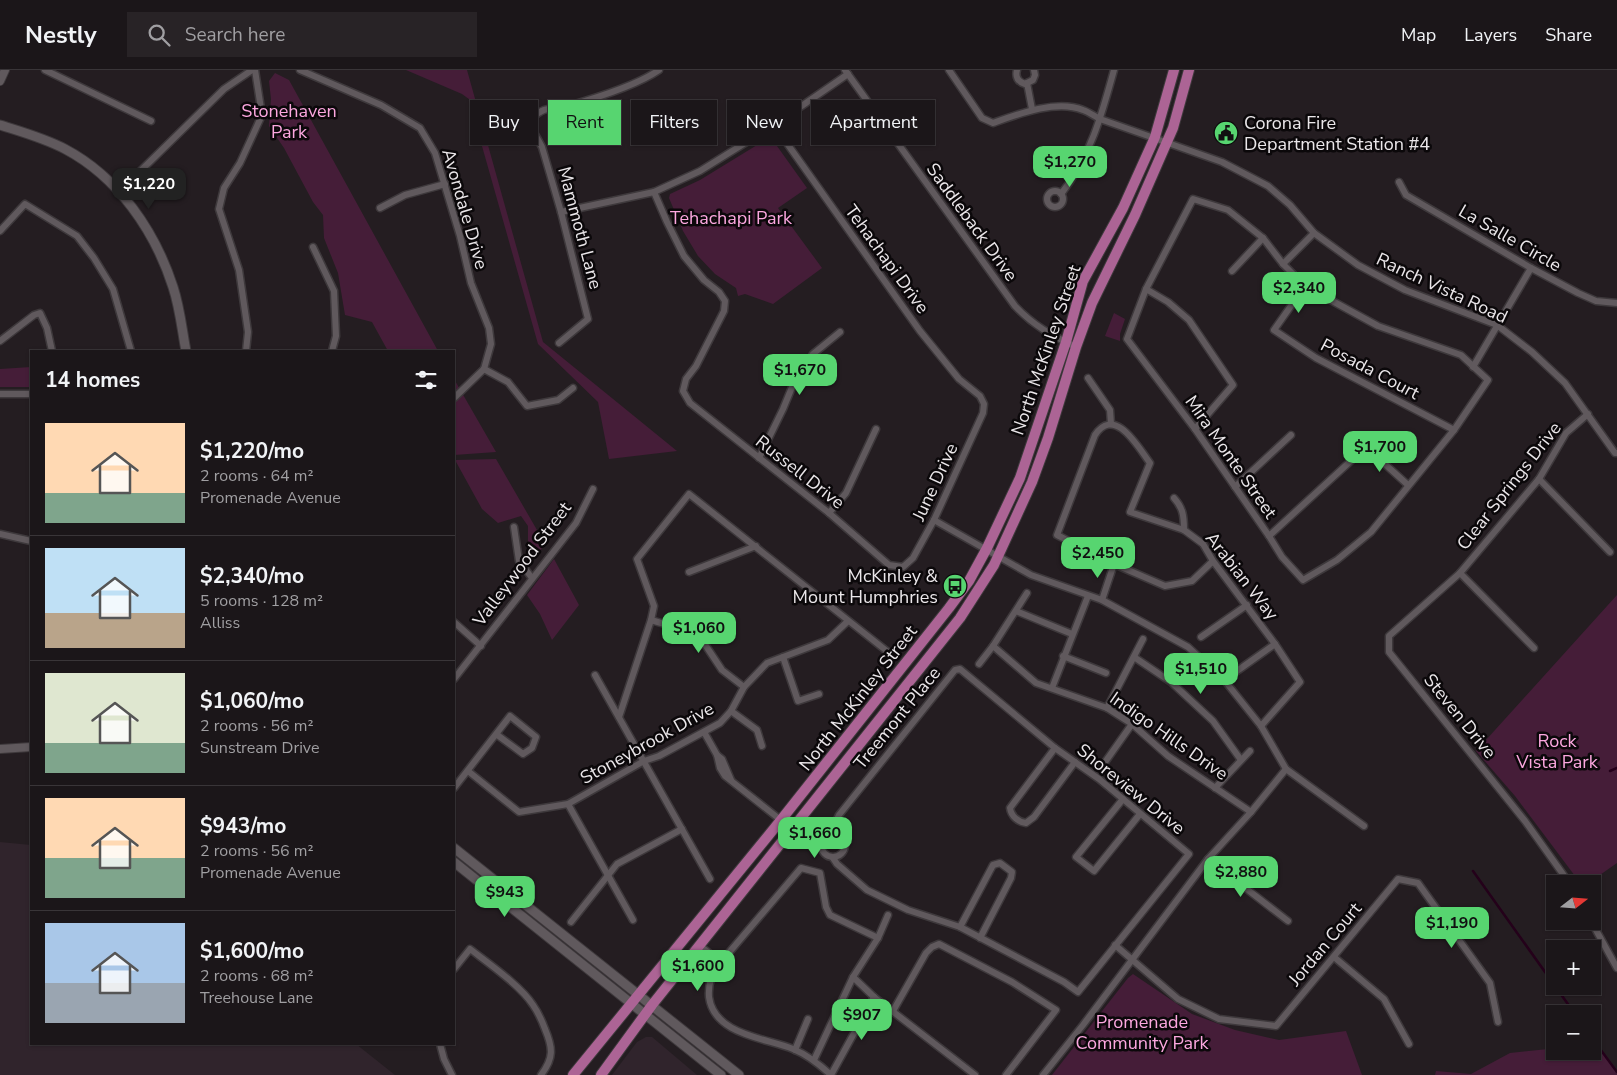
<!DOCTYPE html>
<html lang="en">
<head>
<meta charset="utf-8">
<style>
	:root { --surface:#1b1619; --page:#282326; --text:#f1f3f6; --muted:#a09fa2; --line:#393538; --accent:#57d570 }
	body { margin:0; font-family:"Nunito Sans",sans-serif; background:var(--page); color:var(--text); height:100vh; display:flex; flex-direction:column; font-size:19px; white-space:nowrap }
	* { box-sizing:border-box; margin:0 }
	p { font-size:16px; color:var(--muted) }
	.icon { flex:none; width:28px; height:28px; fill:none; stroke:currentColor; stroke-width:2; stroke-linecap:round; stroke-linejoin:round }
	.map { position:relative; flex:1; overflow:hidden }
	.drawer { position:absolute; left:30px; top:280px; width:425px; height:695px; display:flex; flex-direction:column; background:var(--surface); border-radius:0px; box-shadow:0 1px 4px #0004,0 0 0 1px var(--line) }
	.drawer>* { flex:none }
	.hud { position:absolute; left:470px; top:30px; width:475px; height:45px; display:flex; gap:10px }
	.needle { width:32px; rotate:73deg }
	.fabs { position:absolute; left:1546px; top:805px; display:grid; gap:10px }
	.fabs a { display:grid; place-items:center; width:55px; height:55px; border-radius:0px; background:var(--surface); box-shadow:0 1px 4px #0004,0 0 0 1px var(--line); font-size:25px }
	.price { position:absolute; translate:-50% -42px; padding:0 11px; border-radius:10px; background:var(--accent); color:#111; font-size:16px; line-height:32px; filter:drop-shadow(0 1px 2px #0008) }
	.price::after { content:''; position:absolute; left:50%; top:30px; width:15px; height:11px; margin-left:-8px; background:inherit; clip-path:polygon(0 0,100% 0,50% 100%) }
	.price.selected { background:#222; color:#fff }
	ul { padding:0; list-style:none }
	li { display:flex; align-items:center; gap:15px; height:125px; padding:0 15px }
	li+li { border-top:1px solid var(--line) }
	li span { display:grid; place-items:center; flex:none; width:140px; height:100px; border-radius:0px; color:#555 }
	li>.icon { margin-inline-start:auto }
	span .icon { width:60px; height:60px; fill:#fffc; stroke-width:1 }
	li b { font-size:21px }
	h2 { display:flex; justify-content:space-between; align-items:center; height:60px; padding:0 15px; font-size:21px }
	.chip { padding:0 18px; border-radius:0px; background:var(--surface); box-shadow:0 1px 4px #0004,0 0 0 1px var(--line); font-size:18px; line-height:45px }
	.chip.selected { background:var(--accent); color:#111 }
	header { display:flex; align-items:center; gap:30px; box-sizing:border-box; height:70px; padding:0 25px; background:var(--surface); border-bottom:1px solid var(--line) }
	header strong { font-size:24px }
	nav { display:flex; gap:28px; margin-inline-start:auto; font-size:18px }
	.search { width:350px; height:45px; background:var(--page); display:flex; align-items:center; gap:12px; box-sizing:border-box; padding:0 18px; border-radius:0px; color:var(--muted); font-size:19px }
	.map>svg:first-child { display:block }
	.built { fill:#30242c }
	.green { fill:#451d38 }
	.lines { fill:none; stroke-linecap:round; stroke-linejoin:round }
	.stream { stroke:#24011a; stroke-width:2.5 }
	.minor-casing { stroke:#3e393c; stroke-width:9 }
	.tertiary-casing { stroke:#3e393c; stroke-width:10 }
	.secondary-casing { stroke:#3e393c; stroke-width:11 }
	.primary-casing { stroke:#3e393c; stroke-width:12 }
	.minor { stroke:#60595d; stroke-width:6 }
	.tertiary { stroke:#60595d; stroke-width:8 }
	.secondary { stroke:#60595d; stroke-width:9 }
	.primary { stroke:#ac6495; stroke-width:10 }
	.labels { text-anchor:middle; stroke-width:5; stroke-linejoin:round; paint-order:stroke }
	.park-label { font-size:18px; fill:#fca7df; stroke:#0b080a }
	.poi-label { font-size:18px; fill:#ebe7ea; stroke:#0b080a; text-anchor:start }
	.street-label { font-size:18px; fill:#ebe7ea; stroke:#0b080a }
</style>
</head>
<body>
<header>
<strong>Nestly</strong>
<div class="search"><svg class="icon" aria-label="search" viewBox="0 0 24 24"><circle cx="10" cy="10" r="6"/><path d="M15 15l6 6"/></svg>Search here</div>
<nav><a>Map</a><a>Layers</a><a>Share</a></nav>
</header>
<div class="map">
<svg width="1617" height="1005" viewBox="0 0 1617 1005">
	<rect width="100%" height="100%" fill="#241d21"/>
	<g class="built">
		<polygon points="0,772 31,775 31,974 356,974 395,1005 0,1005"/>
		<polygon points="646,967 652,967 697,1005 612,1005 637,972"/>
	</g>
	<g class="green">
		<polygon points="406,0 467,0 543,272 677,381 609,389 598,332 538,274 480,69 473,32 462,24"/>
		<polygon points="275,3 289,10 438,281 388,281 372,252 345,245 338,203 324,168 323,145 313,132 284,78 269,56 271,29 269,11"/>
		<polygon points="767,69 772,69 807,118 778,138 822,198 773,234 745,224 738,226 736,218 715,204 698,186 683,161 669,128 670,124 700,110"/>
		<polygon points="1114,243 1125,249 1120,264 1120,271 1105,266"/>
		<polygon points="31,297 31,317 0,317 0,299"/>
		<polygon points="454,309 496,382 454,385"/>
		<polygon points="496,389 537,460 550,468 537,484 528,480 528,456 521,446 498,453 482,439 455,390"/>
		<polygon points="554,489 579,535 552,570 540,544 527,525"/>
		<polygon points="1617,525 1617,793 1587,814 1581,814 1515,726 1476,681"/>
		<polygon points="1133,904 1192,944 1235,960 1279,970 1346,961 1362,1005 1052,1005 1128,908"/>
		<polygon points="1555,947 1555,981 1592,981 1593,968 1617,1002 1617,1005 1435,1005 1436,1001 1471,1004 1510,983 1548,979"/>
	</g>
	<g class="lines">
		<g class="stream">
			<polyline points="1610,701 1617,698"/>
			<polyline points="1473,801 1555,916"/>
			<polyline points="1555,916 1575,944"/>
			<polyline points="1592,968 1617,1002"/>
		</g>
		<g class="minor-casing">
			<g id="minor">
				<polyline points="45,0 151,51"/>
				<polyline points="300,0 381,35 420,58 435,83 460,166 471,213 489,258 491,274 484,299"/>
				<path d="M845,0L1015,236C1034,256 1051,265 1076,277"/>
				<path d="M949,0L982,48L993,53C1018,44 1057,29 1083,40C1089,42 1094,46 1100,49L1222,92L1268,116L1290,135L1314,163L1358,195L1405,220L1497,255L1532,282L1565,313L1615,383H1617"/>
				<path d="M1017,0C1015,7 1018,12 1025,14L1033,10L1035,5L1034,0"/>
				<polyline points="1027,13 1032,39"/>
				<polyline points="1399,112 1406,125 1531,198 1578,223 1596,231 1617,233"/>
				<circle cx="1055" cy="129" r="8"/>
				<polyline points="119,122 224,19 252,0"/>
				<polyline points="654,122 667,152 684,186 704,210 719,222 725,231 724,241 696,296 686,309 683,321 690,333 829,443 889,495 903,497 913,488 934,450 983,343 984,334 980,326 959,309 920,261 774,55"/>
				<path d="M1061,124C1090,88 1102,44 1114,0"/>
				<polygon points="1193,129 1228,140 1263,168 1283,194 1305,216 1378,256 1461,285 1488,310 1454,360 1371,462 1337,490 1303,510 1282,487 1269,466 1195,359 1127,269 1146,219"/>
				<polyline points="380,138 405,125 445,114"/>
				<polyline points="561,142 654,122 700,101 774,55 848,4"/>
				<polyline points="0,161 25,134 77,166 94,188 113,219 131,281"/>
				<polyline points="313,177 334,221 336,266 332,281"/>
				<polyline points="1283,194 1314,163"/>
				<polyline points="1232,201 1263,168"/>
				<polyline points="1305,216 1274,260 1316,288 1454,360"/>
				<polyline points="1146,219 1168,232 1189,250 1233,315 1195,359"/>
				<polyline points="0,271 34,245 40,243 47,258 52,281"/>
				<path d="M559,273L588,249L561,142L542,77L532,59V48C548,34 551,41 568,36C596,28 636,16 659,0"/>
				<polyline points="246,281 248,262 239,200 219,139 224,118 240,93 262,45 255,0"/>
				<polyline points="1473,297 1531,198"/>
				<polyline points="484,299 508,312 527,336 558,330 573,318"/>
				<polyline points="1088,308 1110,340 1111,354"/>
				<polyline points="0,324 31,324"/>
				<polyline points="454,328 484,299"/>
				<polyline points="759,388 783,339 795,310 813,284 840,262"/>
				<polyline points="1539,409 1610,482"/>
				<polyline points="1235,417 1291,365"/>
				<path d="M1174,428C1183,438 1184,446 1184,460"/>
				<polyline points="829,443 846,423 876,359"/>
				<polyline points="934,450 1031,505 1102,530 1188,577 1225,611 1261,656 1286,699 1364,756"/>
				<polyline points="514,457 519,491 532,508"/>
				<polyline points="0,464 31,471"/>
				<polyline points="1269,466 1366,377 1408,415"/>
				<path d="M1213,491L1192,511L1165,516L1114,494L1057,465L1095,365C1115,335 1138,377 1150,393L1130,442L1184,460L1203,474L1213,491L1275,574L1300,612L1261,656"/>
				<polyline points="689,502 756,476"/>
				<polyline points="1460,503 1534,578"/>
				<polyline points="1027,523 993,576 1036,613 1107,638 1132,654 1168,686 1251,742"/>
				<polyline points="1102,530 1114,494"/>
				<polyline points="1016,541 1072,564"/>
				<polyline points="651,550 698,564 722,600 744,617"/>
				<polyline points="454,552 481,576"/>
				<polyline points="1201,567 1247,535"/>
				<polyline points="1063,586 1106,603"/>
				<polyline points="783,587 798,631 819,624"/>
				<polyline points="1134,587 1171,612 1213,651 1241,690"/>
				<polyline points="979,594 993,576"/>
				<polyline points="1237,601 1275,574"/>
				<polyline points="595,605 710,809"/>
				<polyline points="454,609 576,453 593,419"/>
				<polyline points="1052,618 1088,526"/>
				<polyline points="1107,638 1143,569"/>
				<polyline points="731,641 757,660 762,676"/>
				<polyline points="619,647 651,550 654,536 637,489 689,424 888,582"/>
				<polyline points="704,662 717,685 722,689 731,710"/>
				<path d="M1055,678L1010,738C1011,746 1018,752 1026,753L1034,747L1075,692"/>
				<polyline points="717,685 720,698 725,706 792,759 822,779"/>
				<polyline points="1103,695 1132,654"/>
				<polyline points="468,701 519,742 568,734 644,691 659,686 720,653 731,641 744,617 767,593 828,570 848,551"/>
				<polyline points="454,718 510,646 536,667 532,678 523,684 496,664"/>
				<polyline points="1215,718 1250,681"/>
				<polyline points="1123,729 1076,787 1094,801 1140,744"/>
				<polyline points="568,734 633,850"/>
				<circle cx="833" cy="775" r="12"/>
				<polyline points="832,763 833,758 839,745 955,600 960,599 1055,678 1099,709 1189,784 1078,922 1064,912 960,857 908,840 867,820 837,794 833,788"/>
				<polyline points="1208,789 1288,851"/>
				<polyline points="1570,814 1525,751 1389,582 1389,566 1460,503 1539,409 1566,363 1588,344"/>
				<polyline points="1591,851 1617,898"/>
				<polyline points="571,852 617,794 682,759"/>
				<polyline points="960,857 993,795 1000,793 1012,802 1011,808 980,868"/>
				<polyline points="1115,875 1178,929 1219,949 1276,956 1398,809 1418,813 1490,913 1498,952"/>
				<polyline points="700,876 721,892"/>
				<polyline points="1334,887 1384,929 1409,974"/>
				<path d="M454,899L470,879C488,893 521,916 533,935C538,942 542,951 545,959C553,978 554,988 541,1005"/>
				<polyline points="853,907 874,927 975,1005"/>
				<polyline points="893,941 926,883 932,877 939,874 1012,912 1056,940 1006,1005"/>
				<polyline points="440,974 444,989 452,1005"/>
				<polyline points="795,980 808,949"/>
				<polyline points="814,990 853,907 878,868 888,845"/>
				<path d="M831,1005C819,994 808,985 793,979C766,968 714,965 709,927C708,912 712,904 721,892L801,798L820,803L826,837L830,845L878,868"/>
				<polyline points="831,1005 874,927"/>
				<polyline points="1043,1005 1083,955 1208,789 1251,742 1286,699"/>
			</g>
		</g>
		<g class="tertiary-casing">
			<g id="tertiary">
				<polyline points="0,11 5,0"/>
				<polyline points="0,679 31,677"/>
			</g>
		</g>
		<g class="secondary-casing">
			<g id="secondary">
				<path d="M0,55C22,62 44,68 65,79C118,107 155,161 173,217C180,238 182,260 186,281"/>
				<polyline points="454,778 739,1005"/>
				<polyline points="454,792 721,1005"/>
			</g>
		</g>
		<g class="primary-casing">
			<g id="primary">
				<polyline points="573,1005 781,750 949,538 969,511 987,478 1020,408 1066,272 1083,211 1123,138 1155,67 1174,0"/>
				<polyline points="601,1005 652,935 960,548 994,495 1032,412 1048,368 1076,277 1092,233 1135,145 1173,58 1189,0"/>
			</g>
		</g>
		<use href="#minor" class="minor"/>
		<use href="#tertiary" class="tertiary"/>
		<use href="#secondary" class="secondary"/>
		<use href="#primary" class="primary"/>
	</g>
	<defs>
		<g id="civic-disc" transform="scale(1.25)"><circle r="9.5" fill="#57d570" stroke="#0b080a"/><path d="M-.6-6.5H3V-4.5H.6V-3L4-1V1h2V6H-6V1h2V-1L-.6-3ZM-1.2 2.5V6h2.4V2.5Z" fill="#111"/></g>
		<g id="bus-disc" transform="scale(1.25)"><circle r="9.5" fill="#57d570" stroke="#0b080a"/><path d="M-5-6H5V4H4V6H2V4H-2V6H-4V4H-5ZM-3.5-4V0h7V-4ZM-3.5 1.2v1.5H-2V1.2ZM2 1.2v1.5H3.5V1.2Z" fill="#111"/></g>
	</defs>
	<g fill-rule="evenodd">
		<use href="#civic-disc" x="1226" y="63"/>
		<use href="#bus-disc" x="955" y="516"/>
	</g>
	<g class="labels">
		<g class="park-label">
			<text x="289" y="47">Stonehaven<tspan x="289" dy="21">Park</tspan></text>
			<text x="731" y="154">Tehachapi Park</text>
			<text x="1557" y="677">Rock<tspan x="1557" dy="21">Vista Park</tspan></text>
			<text x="1142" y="958">Promenade<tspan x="1142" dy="21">Community Park</tspan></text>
		</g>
		<g class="poi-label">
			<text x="1244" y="59">Corona Fire<tspan x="1244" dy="21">Department Station #4</tspan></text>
			<text x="938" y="512" text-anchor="end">McKinley &amp;<tspan x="938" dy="21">Mount Humphries</tspan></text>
		</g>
		<g class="street-label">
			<text transform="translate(465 139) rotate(74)" y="6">Avondale Drive</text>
			<text transform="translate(972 152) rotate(54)" y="6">Saddleback Drive</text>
			<text transform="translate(580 158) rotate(75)" y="6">Mammoth Lane</text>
			<text transform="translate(1510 168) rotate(30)" y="6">La Salle Circle</text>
			<text transform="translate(887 189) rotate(54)" y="6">Tehachapi Drive</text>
			<text transform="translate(1442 218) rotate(25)" y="6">Ranch Vista Road</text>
			<text transform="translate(1046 280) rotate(-71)" y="6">North McKinley Street</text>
			<text transform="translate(1370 299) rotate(28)" y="6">Posada Court</text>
			<text transform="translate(1231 387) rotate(55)" y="6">Mira Monte Street</text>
			<text transform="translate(800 402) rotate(38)" y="6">Russell Drive</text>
			<text transform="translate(935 412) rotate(-65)" y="6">June Drive</text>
			<text transform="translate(1509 416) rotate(-52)" y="6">Clear Springs Drive</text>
			<text transform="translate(522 494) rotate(-53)" y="6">Valleywood Street</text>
			<text transform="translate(1242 506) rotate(52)" y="6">Arabian Way</text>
			<text transform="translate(858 628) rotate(-52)" y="6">North McKinley Street</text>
			<text transform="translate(1460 646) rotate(51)" y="6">Steven Drive</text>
			<text transform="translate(897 648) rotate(-51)" y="6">Treemont Place</text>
			<text transform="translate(1169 666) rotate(35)" y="6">Indigo Hills Drive</text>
			<text transform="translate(647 673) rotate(-29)" y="6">Stoneybrook Drive</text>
			<text transform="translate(1131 719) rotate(39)" y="6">Shoreview Drive</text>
			<text transform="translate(1325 874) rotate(-50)" y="6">Jordan Court</text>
		</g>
	</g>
</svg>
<div class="fabs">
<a><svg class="needle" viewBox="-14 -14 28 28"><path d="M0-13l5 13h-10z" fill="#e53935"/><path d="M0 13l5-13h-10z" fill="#a09fa2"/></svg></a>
<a>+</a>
<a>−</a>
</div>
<b class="price" style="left:1070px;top:118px">$1,270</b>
<b class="price selected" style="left:149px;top:140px">$1,220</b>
<b class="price" style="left:1299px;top:244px">$2,340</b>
<b class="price" style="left:800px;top:326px">$1,670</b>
<b class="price" style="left:1380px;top:403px">$1,700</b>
<b class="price" style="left:1098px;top:509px">$2,450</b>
<b class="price" style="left:699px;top:584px">$1,060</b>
<b class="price" style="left:1201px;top:625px">$1,510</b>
<b class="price" style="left:815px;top:789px">$1,660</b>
<b class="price" style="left:1241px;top:828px">$2,880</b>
<b class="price" style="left:505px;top:848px">$943</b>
<b class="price" style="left:1452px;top:879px">$1,190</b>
<b class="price" style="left:698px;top:922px">$1,600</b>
<b class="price" style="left:862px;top:971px">$907</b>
<div class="hud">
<a class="chip">Buy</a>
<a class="chip selected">Rent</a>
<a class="chip">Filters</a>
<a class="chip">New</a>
<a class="chip">Apartment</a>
</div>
<section class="drawer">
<h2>14 homes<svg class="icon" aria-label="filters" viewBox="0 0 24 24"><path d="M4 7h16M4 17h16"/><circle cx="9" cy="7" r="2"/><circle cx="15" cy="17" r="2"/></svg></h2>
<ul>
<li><span style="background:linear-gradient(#ffd9b3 70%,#7fa58c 0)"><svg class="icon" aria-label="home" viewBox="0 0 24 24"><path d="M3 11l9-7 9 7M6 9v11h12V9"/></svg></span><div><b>$1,220/mo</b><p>2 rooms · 64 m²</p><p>Promenade Avenue</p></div></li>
<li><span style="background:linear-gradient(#bfe0f5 65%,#b9a48a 0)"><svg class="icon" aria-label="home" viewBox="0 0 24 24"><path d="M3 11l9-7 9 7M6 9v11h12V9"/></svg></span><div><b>$2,340/mo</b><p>5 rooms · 128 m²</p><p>Alliss</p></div></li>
<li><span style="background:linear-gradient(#dfe7d0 70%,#7fa58c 0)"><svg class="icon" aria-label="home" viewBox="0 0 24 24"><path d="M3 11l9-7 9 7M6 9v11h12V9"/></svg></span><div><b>$1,060/mo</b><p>2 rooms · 56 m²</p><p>Sunstream Drive</p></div></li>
<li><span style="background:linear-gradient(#ffd9b3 60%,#7fa58c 0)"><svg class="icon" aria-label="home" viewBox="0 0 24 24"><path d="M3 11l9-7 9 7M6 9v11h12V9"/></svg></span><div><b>$943/mo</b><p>2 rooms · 56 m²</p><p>Promenade Avenue</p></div></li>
<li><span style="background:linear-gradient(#a9c7e8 60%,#9aa5b1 0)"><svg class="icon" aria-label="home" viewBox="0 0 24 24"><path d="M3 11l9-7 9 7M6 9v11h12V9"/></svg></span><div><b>$1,600/mo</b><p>2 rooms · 68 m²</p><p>Treehouse Lane</p></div></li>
</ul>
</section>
</div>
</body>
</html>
